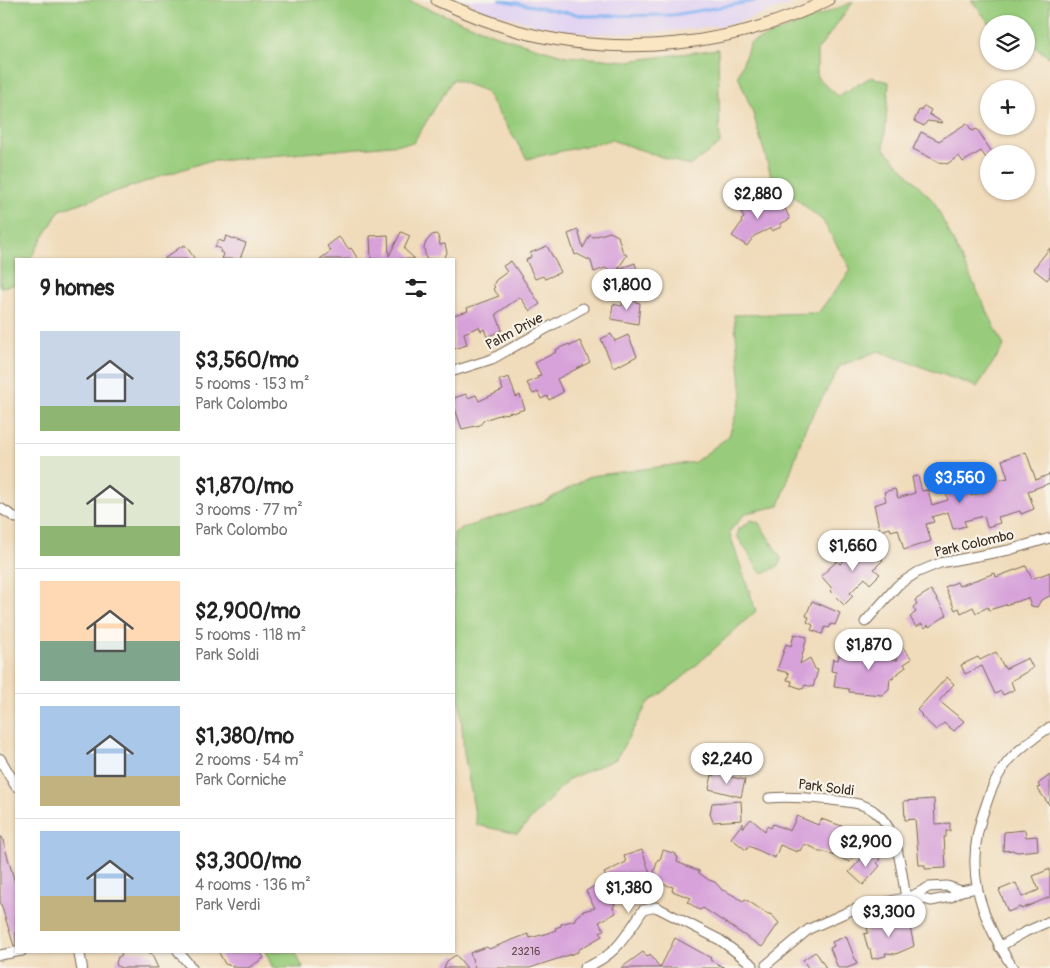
<!DOCTYPE html>
<html lang="en">
<head>
<meta charset="utf-8">
<style>
	:root { --surface:#fff; --page:#f6f6f6; --text:#222; --muted:#767676; --line:#e0e0e0; --accent:#1a73e8 }
	body { margin:0; font-family:Pangolin,sans-serif; background:var(--page); color:var(--text); height:100vh; display:flex; flex-direction:column; font-size:19px; white-space:nowrap }
	* { box-sizing:border-box; margin:0 }
	p { font-size:16px; color:var(--muted) }
	.icon { flex:none; width:28px; height:28px; fill:none; stroke:currentColor; stroke-width:2; stroke-linecap:round; stroke-linejoin:round }
	.map { position:relative; flex:1; overflow:hidden }
	.details { position:absolute; left:15px; top:258px; width:440px; height:695px; display:flex; flex-direction:column; background:var(--surface); border-radius:0px; box-shadow:0 1px 4px #0004 }
	.details>* { flex:none }
	.tools { position:absolute; left:980px; top:15px; display:grid; gap:10px }
	.tools a { display:grid; place-items:center; width:55px; height:55px; border-radius:50%; background:var(--surface); box-shadow:0 1px 4px #0004; font-size:25px }
	.price { position:absolute; translate:-50% -42px; padding:0 11px; border-radius:18px; background:#fff; color:#222; font-size:16px; line-height:32px; filter:drop-shadow(0 1px 2px #0008) }
	.price::after { content:''; position:absolute; left:50%; top:30px; width:15px; height:11px; margin-left:-8px; background:inherit; clip-path:polygon(0 0,100% 0,50% 100%) }
	.price.current { background:var(--accent); color:#fff }
	ul { padding:0; list-style:none }
	li { display:flex; align-items:center; gap:15px; height:125px; padding:0 25px }
	li+li { border-top:1px solid var(--line) }
	li span { display:grid; place-items:center; flex:none; width:140px; height:100px; border-radius:0px; color:#555 }
	li>.icon { margin-inline-start:auto }
	span .icon { width:60px; height:60px; fill:#fffc; stroke-width:1 }
	li b { font-size:21px }
	h2 { display:flex; justify-content:space-between; align-items:center; height:60px; padding:0 25px; font-size:21px }
	.map>svg:first-child { display:block }
	.built { fill:#e2d4f3 }
	.green { fill:#98cc7c; stroke:#6a7b4d }
	.lines { fill:none; stroke-linecap:round; stroke-linejoin:round }
	.stream { stroke:#87b6f2; stroke-width:3 }
	.building { fill:#d7a1da }
	.minor-casing { stroke:#7a6855; stroke-width:11 }
	.tertiary-casing { stroke:#7a6855; stroke-width:12 }
	.secondary-casing { stroke:#7a6855; stroke-width:13 }
	.minor { stroke:#fff; stroke-width:9 }
	.tertiary { stroke:#fff; stroke-width:10 }
	.secondary { stroke:#fbe6c4; stroke-width:11 }
	.labels { text-anchor:middle; stroke-width:4.5; stroke-linejoin:round; paint-order:stroke }
	.number-label { font-size:11px; fill:#62484d }
	.street-label { font-size:14px; fill:#3b2a1e; stroke:#f7f3e8 }
</style>
</head>
<body>
<div class="map">
<svg width="1050" height="968" viewBox="0 0 1050 968">
	<rect width="100%" height="100%" fill="#f7f3e8"/>
	<filter id="ink" filterUnits="userSpaceOnUse"><feTurbulence type="fractalNoise" baseFrequency=".02" numOctaves="2"/><feDisplacementMap in="SourceGraphic" scale="10" xChannelSelector="R" yChannelSelector="G"/><feConvolveMatrix kernelMatrix="1 2 1 2 8 2 1 2 1" color-interpolation-filters="sRGB"/></filter>
	<filter id="wash" filterUnits="userSpaceOnUse"><feTurbulence type="fractalNoise" baseFrequency=".0096" numOctaves="4" result="noise"/><feDisplacementMap in="SourceGraphic" scale="20" xChannelSelector="R" yChannelSelector="G"/><feGaussianBlur stdDeviation="1.12" result="paint"/><feColorMatrix in="noise" values="0 0 0 0 0 0 0 0 0 0 0 0 0 0 0 0 0 1.4 0 .05"/><feComposite in="paint" operator="in"/></filter>
	<g filter="url(#wash)">
		<rect width="100%" height="100%" fill="#f0dbba"/>
		<polygon class="built" points="463,0 805,0 729,25 663,32 590,34 533,24 485,10"/>
		<g class="green">
			<polygon points="9,0 406,0 504,38 566,56 628,61 718,49 720,144 689,166 611,140 527,159 485,91 453,79 413,143 205,162 60,210 30,259 16,259 16,282 14,285 0,287 0,2"/>
			<polygon points="971,0 1050,0 1050,58 1026,40 1026,24 990,24"/>
			<polygon points="853,2 817,51 817,77 838,96 871,77 889,82 884,148 934,202 1004,346 977,387 878,351 840,366 805,429 779,506 746,513 729,532 756,611 681,679 648,703 616,759 569,779 517,834 477,825 464,753 460,702 454,699 454,533 462,528 542,503 591,476 695,462 729,436 742,395 734,315 818,313 851,270 823,221 772,179 753,113 738,76 750,43"/>
			<polygon points="752,520 759,523 781,558 780,565 766,573 760,572 737,536 739,529"/>
			<polygon points="265,951 295,951 303,968 273,968"/>
		</g>
		<g class="lines">
			<polyline class="stream" points="500,0 586,16 673,15 762,0"/>
		</g>
		<g id="blocks">
			<g class="building">
				<polygon points="924,106 931,110 929,114 943,123 927,121 924,126 914,121 919,110 921,111"/>
				<polygon points="967,123 972,131 977,129 993,154 989,154 989,162 981,151 963,162 959,156 947,164 941,162 941,163 913,149 921,132 939,141"/>
				<polygon points="745,194 753,211 760,207 762,210 768,207 769,208 782,202 790,219 780,224 781,227 772,231 771,228 754,236 747,246 732,236 742,222 741,220 744,218 735,199"/>
				<polygon points="578,230 583,248 590,235 593,237 610,232 618,236 623,253 627,255 618,269 635,263 638,273 619,279 618,276 605,268 594,272 591,261 577,254 575,255 568,234"/>
				<polygon points="401,232 410,236 404,249 415,259 371,259 370,236 388,235 389,256"/>
				<polygon points="436,234 438,236 440,245 445,244 447,253 443,259 426,259 424,248 426,242 432,235"/>
				<polygon points="226,236 246,243 240,259 222,259 224,254 220,252 221,249 215,247 218,240 224,242"/>
				<polygon points="339,237 349,249 351,248 358,259 320,259 331,251 327,246"/>
				<polygon points="185,245 195,259 164,259 179,248"/>
				<polygon points="547,246 561,272 545,279 543,276 535,279 526,260 531,257 530,253"/>
				<polygon points="1050,248 1050,276 1047,280 1033,269"/>
				<polygon points="511,261 540,304 530,311 520,297 496,314 502,330 487,337 484,329 481,331 479,327 464,333 467,345 454,349 454,315 468,311 467,308 499,296 493,289 495,287 493,285 496,280 507,272 503,266"/>
				<polygon points="627,295 636,296 635,302 640,303 638,324 611,319 613,304 622,306 623,300 626,301"/>
				<polygon points="611,334 615,341 628,335 637,356 620,365 620,364 613,367 601,339"/>
				<polygon points="580,341 590,362 557,379 563,392 549,400 547,396 541,399 538,392 533,394 527,383 538,378 537,376 541,375 535,363 556,352 555,350 569,344 570,346"/>
				<polygon points="509,377 516,397 520,395 525,409 513,413 512,412 505,414 505,413 484,420 480,425 462,429 454,406 454,398 466,394 468,398 476,395 479,401 503,390 499,380"/>
				<polygon points="1026,452 1036,480 1050,474 1050,483 1028,491 1034,509 1021,514 1020,511 998,517 1000,523 987,527 984,516 964,521 966,526 953,529 948,512 932,517 934,522 926,524 931,541 904,550 898,529 891,531 890,528 880,531 874,505 886,501 884,492 895,489 898,498 915,493 912,477 918,476 922,491 928,490 932,505 948,500 946,492 969,487 971,496 991,490 989,482 1008,478 1002,460"/>
				<polygon points="865,541 883,560 874,569 880,574 870,584 865,578 850,593 853,596 844,605 830,591 832,589 830,586 821,576 837,561 840,564"/>
				<polygon points="1026,566 1032,579 1050,572 1050,596 1041,600 1037,607 1031,606 1028,598 989,610 988,607 976,613 973,607 961,613 959,608 955,610 945,587 957,582 959,586 995,573 996,577"/>
				<polygon points="931,590 947,615 929,627 928,625 925,628 922,624 916,627 910,617 916,612 913,607 917,604 915,600"/>
				<polygon points="812,601 840,613 835,625 831,624 829,628 825,627 822,634 811,630 813,625 807,622 809,617 806,616"/>
				<polygon points="794,634 807,637 800,664 810,658 815,669 818,670 813,687 805,685 803,689 791,685 792,681 787,680 789,673 777,670 786,644 791,646"/>
				<polygon points="894,636 912,659 904,664 906,667 894,676 893,679 890,678 889,689 882,695 849,692 849,689 834,687 836,672 831,671 833,659 838,660 839,655 848,657 849,652 861,653 861,658 898,660 886,643"/>
				<polygon points="996,652 1005,669 1028,658 1033,668 1011,681 1014,690 1003,695 1001,691 995,694 982,666 965,674 961,665 978,657 980,660"/>
				<polygon points="947,677 954,684 939,701 964,721 954,731 944,723 936,730 921,716 922,715 917,710"/>
				<polygon points="714,773 745,780 741,797 709,789 712,775 714,776"/>
				<polygon points="1050,775 1050,806 1037,788 1040,787 1038,784"/>
				<polygon points="934,799 935,824 950,823 950,831 946,831 946,837 944,837 946,868 925,869 925,865 919,865 915,819 905,820 904,801"/>
				<polygon points="741,801 742,820 713,822 710,814 712,803"/>
				<polygon points="797,816 818,825 821,819 857,831 856,834 859,836 850,862 825,852 819,852 814,848 804,844 800,851 798,850 797,852 780,845 775,858 749,846 746,850 731,838 743,823 743,828 751,819 765,831 767,826 771,828 773,824 790,831"/>
				<polygon points="1025,830 1026,837 1037,836 1038,850 1018,852 1014,851 1013,850 1003,851 1004,832"/>
				<polygon points="0,837 2,837 16,886 16,946 14,946 0,901"/>
				<polygon points="642,850 652,879 658,859 660,860 663,850 676,854 676,856 678,857 677,862 699,871 699,873 709,880 715,882 723,891 724,890 743,901 745,899 766,913 772,915 779,923 762,947 703,908 700,910 696,908 688,902 691,898 672,891 673,887 636,876 640,883 630,886 632,891 612,899 615,905 613,907 616,913 599,922 604,930 600,932 602,936 578,950 578,952 530,968 475,968 470,953 475,951 487,947 489,949 528,934 530,938 545,934 556,930 555,928 561,926 561,924 575,920 575,918 583,911 595,908 586,891 607,879 604,873 626,862 624,856"/>
				<polygon points="869,850 880,859 877,863 880,866 863,885 849,872"/>
				<polygon points="1050,869 1050,897 1021,909 1020,907 1008,912 999,890 1016,883 1022,897 1039,890 1033,876"/>
				<polygon points="903,918 905,923 909,922 914,946 896,954 885,953 886,956 872,959 870,949 868,949 864,934 868,933 867,926"/>
				<polygon points="846,936 857,964 847,968 838,968 830,948 834,946 832,942"/>
				<polygon points="675,938 711,958 710,960 725,968 621,968 643,952 647,957 650,954 660,968"/>
				<polygon points="120,951 147,951 148,954 151,953 158,968 121,968 117,966 116,963 118,957 122,955"/>
				<polygon points="218,951 260,951 264,958 248,968 238,968 225,964"/>
				<polygon points="815,952 818,955 826,968 808,968 803,960"/>
				<polygon points="456,955 467,968 444,968 447,961"/>
			</g>
		</g>
	</g>
	<g filter="url(#ink)">
		<use href="#blocks" fill-opacity="0" stroke="#7a6855" stroke-width="1"/>
		<g class="lines">
			<g class="minor-casing">
				<g id="minor">
					<polyline points="454,371 492,359 583,308"/>
					<polyline points="0,508 16,518"/>
					<polyline points="865,622 898,585 918,572 940,563 1009,550 1050,538"/>
					<path d="M769,798C791,796 808,798 831,800C845,802 863,802 875,812C899,830 901,870 906,898"/>
					<polyline points="912,896 931,901 951,897 961,891 977,888"/>
					<polyline points="999,947 1025,932 1050,921"/>
					<polyline points="178,951 192,968"/>
					<polyline points="0,955 22,951"/>
					<polyline points="766,965 809,929 852,910 912,896 929,887 947,886 961,891"/>
					<path d="M584,968C617,955 625,937 643,910L656,907L720,940L753,965"/>
					<path d="M1013,968C979,915 962,867 986,805C990,792 996,778 1004,767C1014,752 1035,737 1050,727"/>
				</g>
			</g>
			<g class="tertiary-casing">
				<g id="tertiary">
					<polyline points="0,759 16,786"/>
					<polyline points="79,951 82,968"/>
				</g>
			</g>
			<g class="secondary-casing">
				<path id="secondary" d="M437,0C463,12 490,23 518,31C620,59 734,46 828,0"/>
			</g>
			<use href="#minor" class="minor"/>
			<use href="#tertiary" class="tertiary"/>
			<use href="#secondary" class="secondary"/>
		</g>
	</g>
	<g class="labels">
		<g class="number-label">
			<text x="526" y="955">23216</text>
		</g>
		<g class="street-label">
			<text transform="translate(514 331) rotate(-28)" y="5">Palm Drive</text>
			<text transform="translate(974 543) rotate(-13)" y="5">Park Colombo</text>
			<text transform="translate(826 787) rotate(7)" y="5">Park Soldi</text>
		</g>
	</g>
</svg>
<div class="tools">
<a><svg class="icon" aria-label="layers" viewBox="0 0 24 24"><path d="M12 4l9 5-9 5-9-5zM3 14l9 5 9-5"/></svg></a>
<a>+</a>
<a>−</a>
</div>
<b class="price" style="left:758px;top:220px">$2,880</b>
<b class="price" style="left:627px;top:311px">$1,800</b>
<b class="price current" style="left:960px;top:504px">$3,560</b>
<b class="price" style="left:853px;top:572px">$1,660</b>
<b class="price" style="left:869px;top:671px">$1,870</b>
<b class="price" style="left:727px;top:785px">$2,240</b>
<b class="price" style="left:866px;top:868px">$2,900</b>
<b class="price" style="left:629px;top:914px">$1,380</b>
<b class="price" style="left:889px;top:938px">$3,300</b>
<section class="details">
<h2>9 homes<svg class="icon" aria-label="filters" viewBox="0 0 24 24"><path d="M4 7h16M4 17h16"/><circle cx="9" cy="7" r="2"/><circle cx="15" cy="17" r="2"/></svg></h2>
<ul>
<li><span style="background:linear-gradient(#c9d6e8 75%,#8fb573 0)"><svg class="icon" aria-label="home" viewBox="0 0 24 24"><path d="M3 11l9-7 9 7M6 9v11h12V9"/></svg></span><div><b>$3,560/mo</b><p>5 rooms · 153 m²</p><p>Park Colombo</p></div></li>
<li><span style="background:linear-gradient(#dfe7d0 70%,#8fb573 0)"><svg class="icon" aria-label="home" viewBox="0 0 24 24"><path d="M3 11l9-7 9 7M6 9v11h12V9"/></svg></span><div><b>$1,870/mo</b><p>3 rooms · 77 m²</p><p>Park Colombo</p></div></li>
<li><span style="background:linear-gradient(#ffd9b3 60%,#7fa58c 0)"><svg class="icon" aria-label="home" viewBox="0 0 24 24"><path d="M3 11l9-7 9 7M6 9v11h12V9"/></svg></span><div><b>$2,900/mo</b><p>5 rooms · 118 m²</p><p>Park Soldi</p></div></li>
<li><span style="background:linear-gradient(#a9c7e8 70%,#c2b280 0)"><svg class="icon" aria-label="home" viewBox="0 0 24 24"><path d="M3 11l9-7 9 7M6 9v11h12V9"/></svg></span><div><b>$1,380/mo</b><p>2 rooms · 54 m²</p><p>Park Corniche</p></div></li>
<li><span style="background:linear-gradient(#a9c7e8 65%,#c2b280 0)"><svg class="icon" aria-label="home" viewBox="0 0 24 24"><path d="M3 11l9-7 9 7M6 9v11h12V9"/></svg></span><div><b>$3,300/mo</b><p>4 rooms · 136 m²</p><p>Park Verdi</p></div></li>
</ul>
</section>
</div>
</body>
</html>
